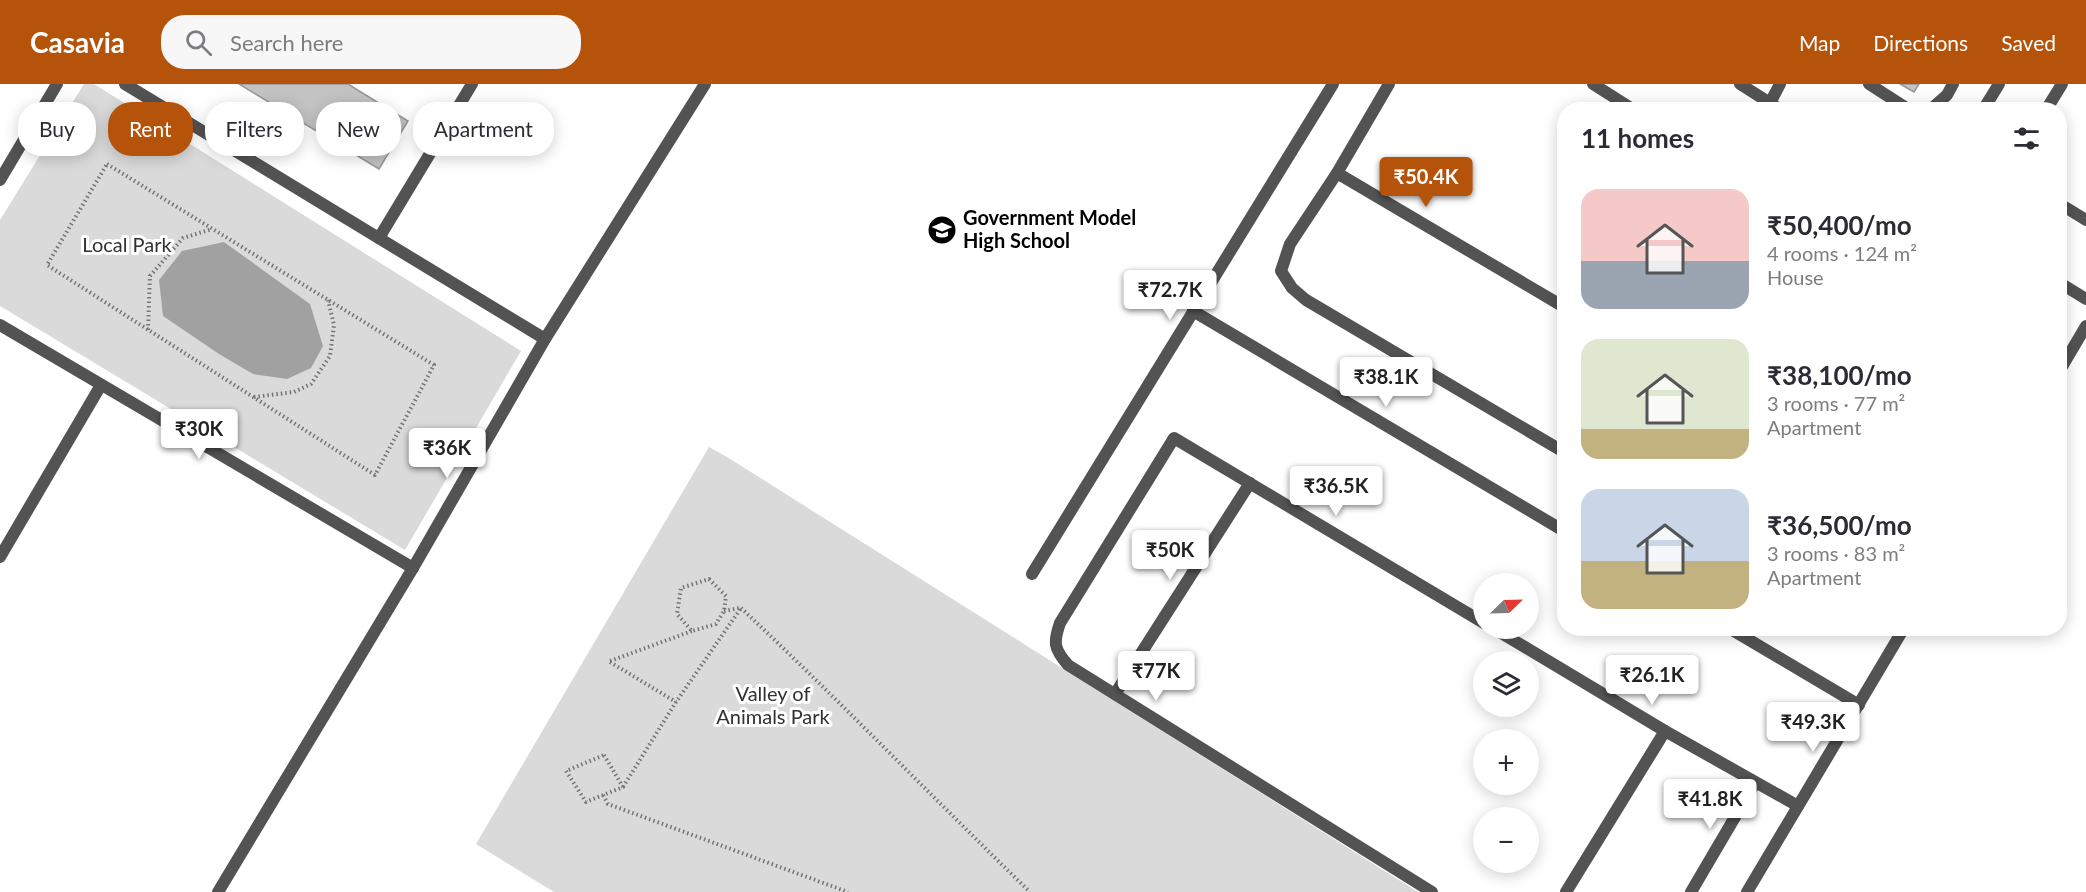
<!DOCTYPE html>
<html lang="en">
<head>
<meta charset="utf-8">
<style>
	:root { --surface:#fff; --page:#f7f7f7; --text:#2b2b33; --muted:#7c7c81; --accent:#b45309 }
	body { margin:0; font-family:Lato,sans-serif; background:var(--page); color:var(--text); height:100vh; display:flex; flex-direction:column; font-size:22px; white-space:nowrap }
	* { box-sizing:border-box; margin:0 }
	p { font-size:20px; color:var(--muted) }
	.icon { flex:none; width:33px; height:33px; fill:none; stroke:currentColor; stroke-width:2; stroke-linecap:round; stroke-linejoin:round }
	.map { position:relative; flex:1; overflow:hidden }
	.sheet { position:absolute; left:1557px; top:18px; width:510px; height:534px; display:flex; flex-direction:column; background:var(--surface); border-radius:24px; box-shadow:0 3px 15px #0003 }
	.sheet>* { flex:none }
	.hud { position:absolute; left:18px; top:18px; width:570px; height:54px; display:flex; gap:12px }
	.needle { width:39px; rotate:67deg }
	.buttons { position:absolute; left:1473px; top:489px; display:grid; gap:12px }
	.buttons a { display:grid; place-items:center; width:66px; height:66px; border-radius:50%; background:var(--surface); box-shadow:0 3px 15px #0003; font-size:30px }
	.price { position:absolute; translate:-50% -51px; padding:0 14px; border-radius:6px; background:#fff; color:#222; font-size:20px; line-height:39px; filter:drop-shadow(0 2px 3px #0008) }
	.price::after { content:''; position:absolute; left:50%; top:36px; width:18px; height:14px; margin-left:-9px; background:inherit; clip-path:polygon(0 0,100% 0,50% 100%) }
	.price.on { background:var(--accent); color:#fff }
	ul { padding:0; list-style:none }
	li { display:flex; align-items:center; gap:18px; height:150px; padding:0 24px }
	li span { display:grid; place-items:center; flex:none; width:168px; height:120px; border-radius:18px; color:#555 }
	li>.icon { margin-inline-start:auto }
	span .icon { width:72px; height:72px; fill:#fffc; stroke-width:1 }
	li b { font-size:26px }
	h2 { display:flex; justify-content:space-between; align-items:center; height:72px; padding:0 24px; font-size:26px }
	.chip { padding:0 21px; border-radius:24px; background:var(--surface); box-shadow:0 3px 15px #0003; font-size:21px; line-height:54px }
	.chip.on { background:var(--accent); color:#fff }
	header { display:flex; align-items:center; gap:36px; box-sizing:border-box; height:84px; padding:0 30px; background:var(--accent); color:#fff }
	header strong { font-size:28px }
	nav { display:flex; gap:33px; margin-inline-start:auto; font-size:21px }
	.search { width:420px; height:54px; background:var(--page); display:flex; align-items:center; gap:15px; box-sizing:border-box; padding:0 21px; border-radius:24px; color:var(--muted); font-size:22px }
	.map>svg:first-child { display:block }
	.green { fill:#dadada }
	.water { fill:#a1a1a1 }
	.building { fill:#c3c3c3; stroke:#979797; stroke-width:1.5 }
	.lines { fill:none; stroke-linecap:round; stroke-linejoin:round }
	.path { stroke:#757575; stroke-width:4; stroke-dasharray:1.5 3; stroke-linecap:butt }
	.street { stroke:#535353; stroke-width:12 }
	.labels { text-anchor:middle; stroke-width:6; stroke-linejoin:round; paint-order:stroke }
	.poi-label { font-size:20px; font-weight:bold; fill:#000; stroke:#fff; text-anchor:start }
	.park-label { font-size:20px; fill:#313131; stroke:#fff }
</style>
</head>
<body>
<header>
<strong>Casavia</strong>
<div class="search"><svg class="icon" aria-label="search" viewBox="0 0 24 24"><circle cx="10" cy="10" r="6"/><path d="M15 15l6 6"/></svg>Search here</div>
<nav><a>Map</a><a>Directions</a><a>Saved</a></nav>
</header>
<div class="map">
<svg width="2086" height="808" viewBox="0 0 2086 808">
	<rect width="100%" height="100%" fill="#fff"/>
	<g class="green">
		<polygon points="84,0 94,0 521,267 405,466 0,222 0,136"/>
		<polygon points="709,363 727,373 1418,808 554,808 476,760"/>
	</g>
	<polygon class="water" points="224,158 310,220 323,262 311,284 287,295 253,290 219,270 163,232 159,196 182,167"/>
	<g class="building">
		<polygon points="239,0 348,0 408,37 379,85"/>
		<polygon points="1900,0 1919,0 1914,8"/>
	</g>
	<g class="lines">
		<g class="path">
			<polygon points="107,80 434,281 375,391 47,181"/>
			<polyline points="148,246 150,192 183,154 212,145"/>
			<polyline points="254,313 294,308 311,300 330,272 334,241 328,216"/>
			<polygon points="709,495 726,512 724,527 716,540 692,547 677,530 681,504"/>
			<path d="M741,524C839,616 933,714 1030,808"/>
			<polyline points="724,527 740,524"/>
			<polyline points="610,577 692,547"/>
			<polyline points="610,578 676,618"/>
			<polygon points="604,671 623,703 586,718 566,687"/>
			<polyline points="623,703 676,618 741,524"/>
			<polyline points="603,711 608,720 848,808"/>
		</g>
		<g class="street">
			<polyline points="125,0 545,255"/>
			<polyline points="1389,0 1337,89 1564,223"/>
			<polyline points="1593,0 1634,26"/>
			<polyline points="1740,0 1781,26"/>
			<polyline points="1869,0 1908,25 1925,26"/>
			<polyline points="1770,19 1780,0"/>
			<polyline points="1930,26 1947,11 1953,0"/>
			<polyline points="1983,26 1999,0"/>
			<polyline points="2046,26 2062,0"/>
			<polyline points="1337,89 1290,160 1281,187 1292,204 1306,216 1564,368"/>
			<polyline points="0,96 57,0"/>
			<polyline points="2060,120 2086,136"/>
			<polyline points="379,154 472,0"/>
			<polyline points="2060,199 2086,215"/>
			<polyline points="1193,227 1564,447"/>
			<polyline points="0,241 413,484"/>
			<polyline points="2060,286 2086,242"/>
			<polyline points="0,473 101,301"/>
			<polyline points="1032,490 1333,0"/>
			<polyline points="1493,544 1665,647 1798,722"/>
			<polyline points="1729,544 1859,621"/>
			<polyline points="1115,610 1250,399"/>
			<polyline points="218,808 413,484 545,255 705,0"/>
			<path d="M1432,808L1068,581C1054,565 1053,559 1060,539L1174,354L1484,539"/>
			<polyline points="1566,808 1665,647"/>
			<polyline points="1691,808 1755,699"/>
			<polyline points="1747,808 1904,544"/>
		</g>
	</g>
	<defs>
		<g id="school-disc" transform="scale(1.5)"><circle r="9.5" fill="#000" stroke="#fff"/><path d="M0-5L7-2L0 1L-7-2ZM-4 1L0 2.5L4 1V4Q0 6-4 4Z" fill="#fff"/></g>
	</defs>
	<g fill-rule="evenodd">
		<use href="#school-disc" x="942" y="146"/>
	</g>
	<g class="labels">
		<g class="poi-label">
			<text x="963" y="141">Government Model<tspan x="963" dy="23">High School</tspan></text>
		</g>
		<g class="park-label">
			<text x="127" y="168">Local Park</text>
			<text x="773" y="617">Valley of<tspan x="773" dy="23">Animals Park</tspan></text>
		</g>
	</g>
</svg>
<div class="buttons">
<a><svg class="needle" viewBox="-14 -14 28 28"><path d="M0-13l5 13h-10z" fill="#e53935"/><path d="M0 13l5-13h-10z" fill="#7c7c81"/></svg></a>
<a><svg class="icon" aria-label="layers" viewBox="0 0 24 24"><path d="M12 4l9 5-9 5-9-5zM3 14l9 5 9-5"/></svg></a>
<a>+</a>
<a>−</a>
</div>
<b class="price on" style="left:1426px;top:124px">₹50.4K</b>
<b class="price" style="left:1170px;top:237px">₹72.7K</b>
<b class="price" style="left:1386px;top:324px">₹38.1K</b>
<b class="price" style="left:199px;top:376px">₹30K</b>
<b class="price" style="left:447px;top:395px">₹36K</b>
<b class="price" style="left:1336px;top:433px">₹36.5K</b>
<b class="price" style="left:1170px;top:497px">₹50K</b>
<b class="price" style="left:1156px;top:618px">₹77K</b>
<b class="price" style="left:1652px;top:622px">₹26.1K</b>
<b class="price" style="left:1813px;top:669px">₹49.3K</b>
<b class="price" style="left:1710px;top:746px">₹41.8K</b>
<div class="hud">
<a class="chip">Buy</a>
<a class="chip on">Rent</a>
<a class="chip">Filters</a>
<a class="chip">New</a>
<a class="chip">Apartment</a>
</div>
<section class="sheet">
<h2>11 homes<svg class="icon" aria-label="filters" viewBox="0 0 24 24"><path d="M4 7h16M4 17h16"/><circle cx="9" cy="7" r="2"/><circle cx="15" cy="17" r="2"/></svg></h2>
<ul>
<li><span style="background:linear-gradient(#f6c9c9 60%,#9aa5b1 0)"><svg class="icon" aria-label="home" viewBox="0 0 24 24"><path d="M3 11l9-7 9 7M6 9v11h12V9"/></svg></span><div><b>₹50,400/mo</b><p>4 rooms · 124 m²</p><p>House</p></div></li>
<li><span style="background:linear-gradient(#dfe7d0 75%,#c2b280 0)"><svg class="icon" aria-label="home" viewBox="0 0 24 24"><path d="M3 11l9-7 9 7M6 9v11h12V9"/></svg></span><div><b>₹38,100/mo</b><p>3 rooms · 77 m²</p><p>Apartment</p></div></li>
<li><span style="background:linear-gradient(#c9d6e8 60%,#c2b280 0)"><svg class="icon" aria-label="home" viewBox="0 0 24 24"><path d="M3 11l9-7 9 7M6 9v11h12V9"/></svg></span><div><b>₹36,500/mo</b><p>3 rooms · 83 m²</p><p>Apartment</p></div></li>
</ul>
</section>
</div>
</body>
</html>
